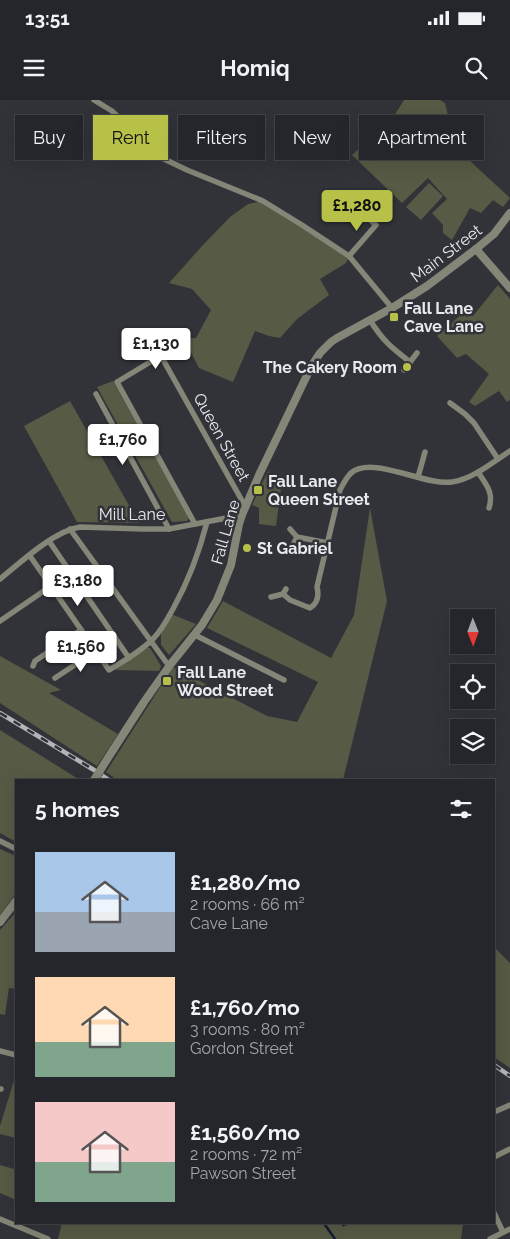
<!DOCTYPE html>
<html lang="en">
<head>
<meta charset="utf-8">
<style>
	:root { --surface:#25262b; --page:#313237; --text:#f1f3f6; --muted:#a3a5a9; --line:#424347; --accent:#b7c148 }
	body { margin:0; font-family:Raleway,sans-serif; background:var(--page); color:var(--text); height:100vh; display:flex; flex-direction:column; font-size:19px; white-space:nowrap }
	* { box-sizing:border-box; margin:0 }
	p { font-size:16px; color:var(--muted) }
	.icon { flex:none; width:28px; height:28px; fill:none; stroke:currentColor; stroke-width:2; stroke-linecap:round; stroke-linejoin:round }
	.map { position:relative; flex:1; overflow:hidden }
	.side { position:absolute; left:15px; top:679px; width:480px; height:445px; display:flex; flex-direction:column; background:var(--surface); border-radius:0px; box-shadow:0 5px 20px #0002,0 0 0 1px var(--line) }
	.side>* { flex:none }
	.banner { position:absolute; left:15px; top:15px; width:480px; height:45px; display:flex; gap:10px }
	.needle { width:32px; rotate:179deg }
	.buttons { position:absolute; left:450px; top:509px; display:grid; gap:10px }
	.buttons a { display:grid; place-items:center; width:45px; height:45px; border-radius:0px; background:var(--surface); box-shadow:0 5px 20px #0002,0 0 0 1px var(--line); font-size:25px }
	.price { position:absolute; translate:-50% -42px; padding:0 11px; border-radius:5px; background:#fff; color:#222; font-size:16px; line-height:32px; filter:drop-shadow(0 1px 2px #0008) }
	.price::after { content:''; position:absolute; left:50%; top:30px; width:15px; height:11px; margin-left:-8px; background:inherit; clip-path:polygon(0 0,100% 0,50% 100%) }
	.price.selected { background:var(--accent); color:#111 }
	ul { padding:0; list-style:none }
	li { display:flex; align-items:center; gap:15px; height:125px; padding:0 20px }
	li span { display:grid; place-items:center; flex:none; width:140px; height:100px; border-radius:0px; color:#555 }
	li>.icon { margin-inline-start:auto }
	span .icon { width:60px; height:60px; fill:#fffc; stroke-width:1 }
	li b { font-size:21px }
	h2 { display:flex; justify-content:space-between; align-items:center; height:60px; padding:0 20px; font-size:21px }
	.pill { padding:0 18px; border-radius:0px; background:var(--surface); box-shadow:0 5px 20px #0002,0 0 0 1px var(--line); font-size:18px; line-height:45px }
	.pill.selected { background:var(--accent); color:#111 }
	.status { display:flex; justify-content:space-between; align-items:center; height:35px; padding:0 25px; background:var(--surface); direction:ltr }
	.status svg { height:14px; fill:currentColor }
	header { display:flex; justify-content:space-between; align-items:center; height:65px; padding:0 20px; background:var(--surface); font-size:22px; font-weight:700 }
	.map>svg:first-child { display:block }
	.green { fill:#575a44 }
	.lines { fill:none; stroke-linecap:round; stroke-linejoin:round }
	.stream { stroke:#161b35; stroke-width:2.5 }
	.minor { stroke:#848677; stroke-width:5.5 }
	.tertiary { stroke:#848677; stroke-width:8 }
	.rail-casing { stroke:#b2b4b8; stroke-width:4.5 }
	.rail { stroke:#313339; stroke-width:2.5; stroke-dasharray:8; stroke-linecap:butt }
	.tertiary-bridge { stroke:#848677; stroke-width:8 }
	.poi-dot { fill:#b7c148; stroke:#313339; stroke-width:2 }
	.labels { text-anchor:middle; stroke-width:5; stroke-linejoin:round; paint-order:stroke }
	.street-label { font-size:16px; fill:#e9eaee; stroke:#313339 }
	.poi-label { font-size:16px; font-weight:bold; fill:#e9eaee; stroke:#313339; text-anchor:start }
</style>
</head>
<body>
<div class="status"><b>13:51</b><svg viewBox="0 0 49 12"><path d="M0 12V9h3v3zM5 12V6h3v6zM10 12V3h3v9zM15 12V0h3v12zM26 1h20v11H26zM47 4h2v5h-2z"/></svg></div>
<header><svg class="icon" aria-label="menu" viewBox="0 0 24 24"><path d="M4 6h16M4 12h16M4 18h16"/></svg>Homiq<svg class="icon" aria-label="search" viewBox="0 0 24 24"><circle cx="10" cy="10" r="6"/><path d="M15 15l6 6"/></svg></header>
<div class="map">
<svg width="510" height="1139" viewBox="0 0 510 1139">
	<rect width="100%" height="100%" fill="#313339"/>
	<g class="green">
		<polygon points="404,0 440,0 445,3 456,48 510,98 503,107 493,100 481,113 470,108 452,140 443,133 443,125 432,113 447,99 428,78 402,103 352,55 394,16"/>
		<polygon points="429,83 443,96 421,120 406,107"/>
		<polygon points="263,101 349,156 346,163 320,179 329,195 297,219 280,238 269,236 255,231 233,282 199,268 185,241 182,238 196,238 211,210 192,189 169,183 202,146 230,117 248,104"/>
		<polygon points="498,185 510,199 510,300 507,302 499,291 475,306 469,302 489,274 466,254 457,258 437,236 466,210 473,216"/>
		<polygon points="113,281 189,418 187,421 172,422 97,287"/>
		<polygon points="70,301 139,423 77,422 24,326"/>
		<polygon points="268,371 282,381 276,426 259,424 259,408 252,405"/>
		<polygon points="370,408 387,501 343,680 117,680 106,672 173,567 267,616 297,622 318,582 207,528 223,501 331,558 354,515"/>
		<polygon points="171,514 196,524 169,555 161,545 161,534"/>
		<polygon points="147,548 150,548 161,566 159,571 115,570"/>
		<polygon points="0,556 61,590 49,593 118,634 97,666 0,603"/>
		<polygon points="0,630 80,680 16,680 16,742 0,733"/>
		<polygon points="0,749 16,756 16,793 0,815"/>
		<polygon points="16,812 16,889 9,888 5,915 0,914 0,830"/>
		<polygon points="494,847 510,863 510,968 494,957"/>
		<polygon points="16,974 16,1038 0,1034 0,1026"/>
		<polygon points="16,1052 16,1100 0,1093 0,1065 14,1069"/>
		<polygon points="62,1122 463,1122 463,1123 461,1139 58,1139"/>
	</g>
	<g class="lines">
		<g class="stream">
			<polyline points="323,1122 335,1139"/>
			<polyline points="343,1122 343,1125 353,1122"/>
		</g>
		<g class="minor">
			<polyline points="94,0 112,11 154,52 162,58 187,70 263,101 302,125 349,156 392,208"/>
			<polyline points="349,156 376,125 356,108"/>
			<path d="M370,220C382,240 392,248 410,262"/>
			<polyline points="185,241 117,282 195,424"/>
			<polyline points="161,256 245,406"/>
			<polyline points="404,270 417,253"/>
			<polyline points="96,294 169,429"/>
			<polyline points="450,303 465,314 474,323 498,359"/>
			<path d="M478,372C486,385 494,392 489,408"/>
			<polyline points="418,377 425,352"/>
			<polyline points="70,429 166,562 170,565"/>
			<polyline points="290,429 297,437 328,443"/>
			<polyline points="49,441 129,558"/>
			<polyline points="292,447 297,437"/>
			<path d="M30,456L109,570C124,561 140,552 153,539C162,530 168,518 174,507C190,478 199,453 207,422"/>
			<path d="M0,479C21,462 54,431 80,427L142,429H169L242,415"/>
			<path d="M283,494L290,500L310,508C318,503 319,495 317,487L340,390C343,384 346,378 351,373C373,355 424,386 452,382C473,379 493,362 510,351"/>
			<polyline points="271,497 283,494 286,489"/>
			<polyline points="0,521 51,486"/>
			<polyline points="195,535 284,580"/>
			<polyline points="33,566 35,561 81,530"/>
			<polyline points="55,578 96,551"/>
			<polyline points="0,741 16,749"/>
			<polyline points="0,951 16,955"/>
			<polyline points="0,989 1,989"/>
			<polyline points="494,1012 510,1005"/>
			<polyline points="494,1057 510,1049"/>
			<polyline points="494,1113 503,1132"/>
			<polyline points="0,1119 48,1139"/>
			<polyline points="490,1139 510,1129"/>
		</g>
		<g class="tertiary">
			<polyline points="476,149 510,188"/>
			<polyline points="113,650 144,602 170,565 202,525 217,500 231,465 239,424 242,415 259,375 311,267 320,253 331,242 337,238 392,208 427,186 476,149 494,134 510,113"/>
			<polyline points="0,822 16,801"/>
		</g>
		<g class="rail-casing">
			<g id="rail">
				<polyline points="0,613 94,670 109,680"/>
				<polyline points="494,965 510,976"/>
			</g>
		</g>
		<use href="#rail" class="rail"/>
		<polyline class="tertiary-bridge" points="94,680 113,650"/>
	</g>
	<g class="poi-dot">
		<rect x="389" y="212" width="10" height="10" rx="2.5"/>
		<circle cx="407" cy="267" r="5"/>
		<rect x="253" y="385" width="10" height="10" rx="2.5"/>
		<circle cx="247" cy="448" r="5"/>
		<rect x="162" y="576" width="10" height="10" rx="2.5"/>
	</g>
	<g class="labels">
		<g class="street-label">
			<text transform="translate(446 153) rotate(-37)" y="6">Main Street</text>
			<text transform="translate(222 337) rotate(61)" y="6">Queen Street</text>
			<text x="132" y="420">Mill Lane</text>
			<text transform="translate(225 432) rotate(-74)" y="6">Fall Lane</text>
		</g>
		<g class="poi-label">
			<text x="404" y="214">Fall Lane<tspan x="404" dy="18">Cave Lane</tspan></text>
			<text x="397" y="273" text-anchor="end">The Cakery Room</text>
			<text x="268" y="387">Fall Lane<tspan x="268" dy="18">Queen Street</tspan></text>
			<text x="257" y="454">St Gabriel</text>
			<text x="177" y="578">Fall Lane<tspan x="177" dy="18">Wood Street</tspan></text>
		</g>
	</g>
</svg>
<div class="buttons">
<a><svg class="needle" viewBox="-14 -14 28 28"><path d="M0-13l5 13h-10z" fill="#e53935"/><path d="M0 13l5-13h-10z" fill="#a3a5a9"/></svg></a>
<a><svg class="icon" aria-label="locate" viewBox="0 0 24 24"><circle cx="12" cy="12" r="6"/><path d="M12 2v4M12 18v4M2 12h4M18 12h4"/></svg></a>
<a><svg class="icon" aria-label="layers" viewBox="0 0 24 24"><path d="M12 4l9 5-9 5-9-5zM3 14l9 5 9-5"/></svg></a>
</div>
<b class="price selected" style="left:357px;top:132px">£1,280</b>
<b class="price" style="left:156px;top:270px">£1,130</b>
<b class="price" style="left:123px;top:366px">£1,760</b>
<b class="price" style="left:78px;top:507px">£3,180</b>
<b class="price" style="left:81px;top:573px">£1,560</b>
<div class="banner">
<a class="pill">Buy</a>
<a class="pill selected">Rent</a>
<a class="pill">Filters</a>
<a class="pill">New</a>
<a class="pill">Apartment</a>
</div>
<section class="side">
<h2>5 homes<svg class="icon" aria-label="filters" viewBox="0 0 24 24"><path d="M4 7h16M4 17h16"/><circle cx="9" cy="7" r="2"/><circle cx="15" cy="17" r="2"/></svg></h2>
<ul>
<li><span style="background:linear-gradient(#a9c7e8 60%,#9aa5b1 0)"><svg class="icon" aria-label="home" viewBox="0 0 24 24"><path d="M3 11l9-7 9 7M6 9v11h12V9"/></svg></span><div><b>£1,280/mo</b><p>2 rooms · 66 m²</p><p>Cave Lane</p></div></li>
<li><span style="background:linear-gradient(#ffd9b3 65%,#7fa58c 0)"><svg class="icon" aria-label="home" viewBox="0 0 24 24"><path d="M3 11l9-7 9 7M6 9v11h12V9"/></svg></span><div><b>£1,760/mo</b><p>3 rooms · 80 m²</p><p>Gordon Street</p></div></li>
<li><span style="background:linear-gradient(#f6c9c9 60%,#7fa58c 0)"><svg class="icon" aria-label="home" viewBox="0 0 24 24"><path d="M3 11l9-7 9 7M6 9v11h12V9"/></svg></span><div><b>£1,560/mo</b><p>2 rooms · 72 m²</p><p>Pawson Street</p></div></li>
</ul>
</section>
</div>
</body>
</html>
